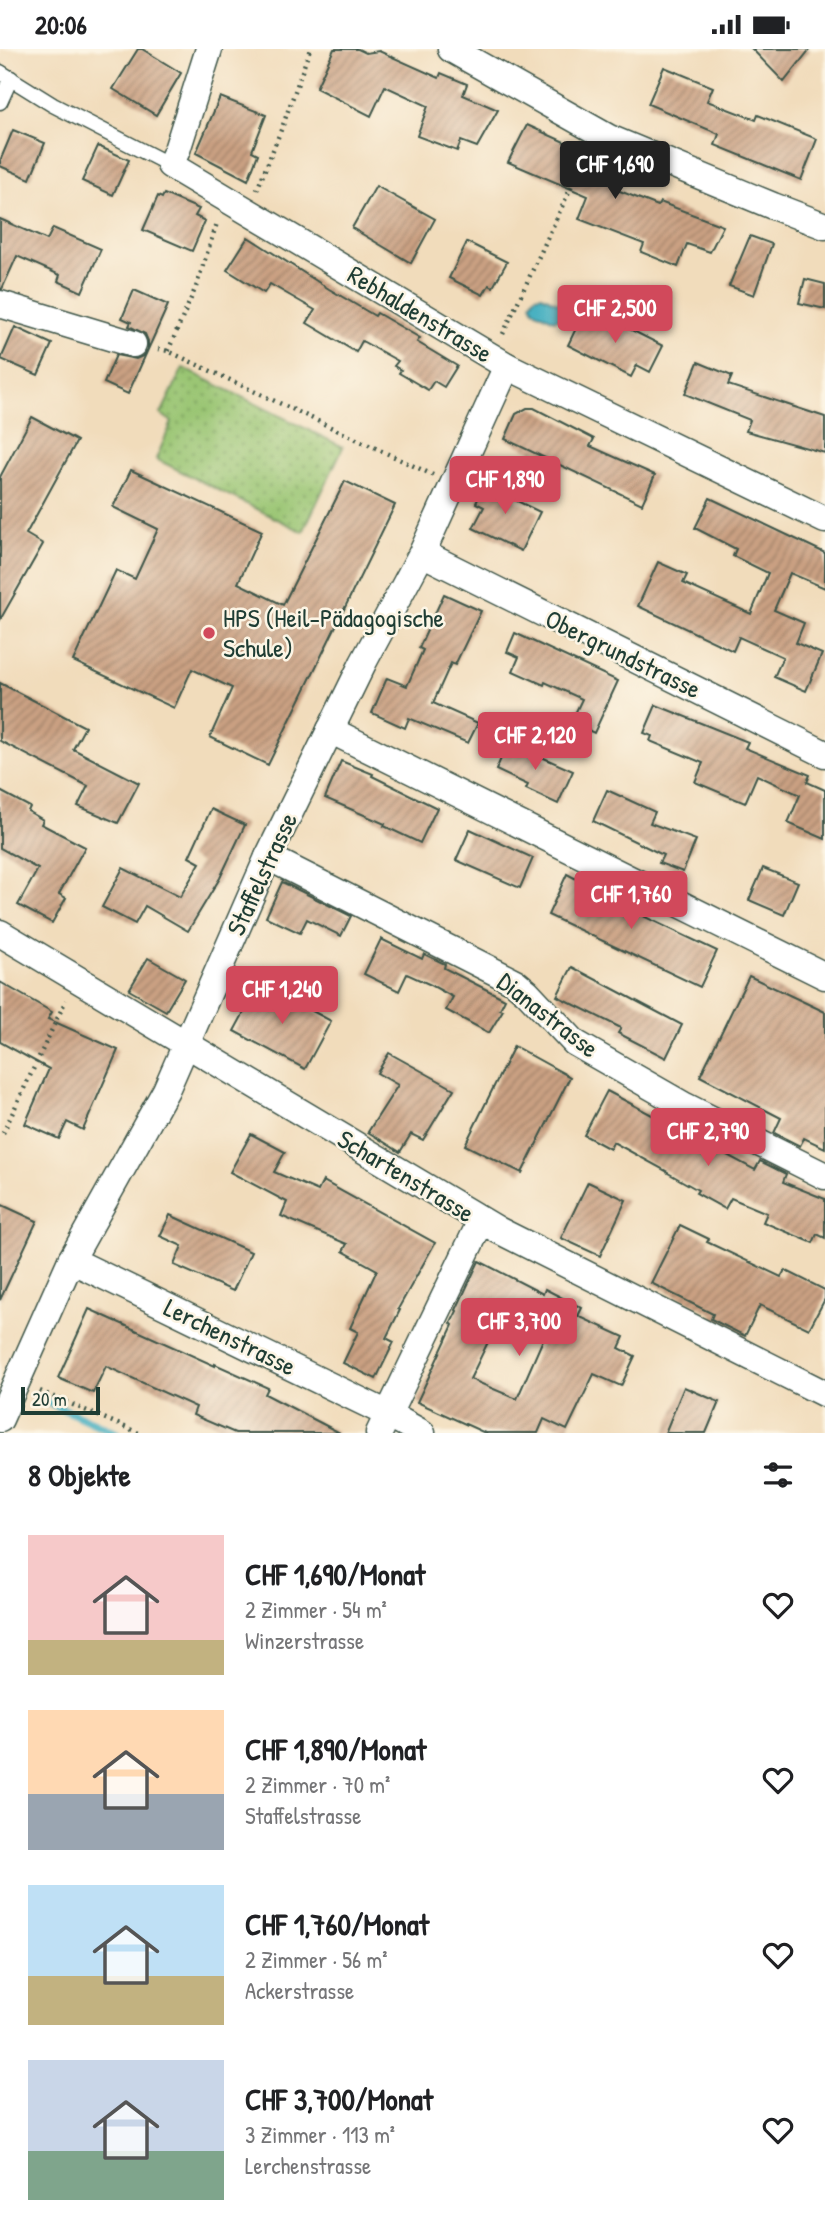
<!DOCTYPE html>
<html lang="de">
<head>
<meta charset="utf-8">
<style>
	:root { --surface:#fff; --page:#f2f2f2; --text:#202124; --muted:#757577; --accent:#d1495b }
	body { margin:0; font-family:"Patrick Hand",sans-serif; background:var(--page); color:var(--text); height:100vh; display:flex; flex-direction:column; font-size:26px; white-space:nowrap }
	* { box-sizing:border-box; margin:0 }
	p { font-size:23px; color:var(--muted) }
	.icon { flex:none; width:38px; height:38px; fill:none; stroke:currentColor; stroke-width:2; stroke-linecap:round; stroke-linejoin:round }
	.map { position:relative; height:1384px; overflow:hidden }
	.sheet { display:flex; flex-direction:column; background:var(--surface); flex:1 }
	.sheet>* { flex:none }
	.scale { position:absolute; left:21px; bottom:18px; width:79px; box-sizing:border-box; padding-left:7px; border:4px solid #1f3d34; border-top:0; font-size:19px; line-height:24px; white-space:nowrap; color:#1f3d34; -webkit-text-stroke:5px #fcf5e5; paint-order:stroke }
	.price { position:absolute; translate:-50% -60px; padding:0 16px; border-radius:7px; background:var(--accent); color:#fff; font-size:23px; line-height:46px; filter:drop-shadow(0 2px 4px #0008) }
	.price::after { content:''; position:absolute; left:50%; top:42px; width:21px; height:16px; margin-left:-10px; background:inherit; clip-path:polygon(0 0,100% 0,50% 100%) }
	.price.current { background:#222; color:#fff }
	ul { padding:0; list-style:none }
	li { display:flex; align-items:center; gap:21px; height:175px; padding:0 28px }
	li span { display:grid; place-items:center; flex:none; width:196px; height:140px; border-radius:0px; color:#555 }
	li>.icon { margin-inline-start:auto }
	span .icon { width:84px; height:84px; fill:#fffc; stroke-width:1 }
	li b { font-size:30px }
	h2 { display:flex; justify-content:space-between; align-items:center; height:84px; padding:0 28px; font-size:30px }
	.status { display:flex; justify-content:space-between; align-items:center; height:49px; padding:0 35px; background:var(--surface); direction:ltr }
	.status svg { height:19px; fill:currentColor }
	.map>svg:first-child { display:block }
	.park { fill:url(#park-dots); stroke:#5c8153; stroke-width:2 }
	.water { fill:url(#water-ripples); stroke:#30767a; stroke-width:2 }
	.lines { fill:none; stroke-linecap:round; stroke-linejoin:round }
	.stream { stroke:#42aec0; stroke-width:8 }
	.building { fill:url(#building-hatch); fill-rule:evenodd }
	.service-casing { stroke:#3e5548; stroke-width:17 }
	.minor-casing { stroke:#3e5548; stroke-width:29 }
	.path { stroke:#3e5548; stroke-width:4.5; stroke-dasharray:2 5; stroke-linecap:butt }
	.service { stroke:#fff; stroke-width:14 }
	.minor { stroke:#fff; stroke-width:26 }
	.poi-dot { fill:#d1495b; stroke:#fcf5e5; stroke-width:2.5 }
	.labels { text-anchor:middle; stroke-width:5; stroke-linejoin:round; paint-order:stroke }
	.street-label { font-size:26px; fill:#1f3d34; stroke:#fcf5e5 }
	.poi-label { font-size:26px; fill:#1f3d34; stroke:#fcf5e5; text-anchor:start }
</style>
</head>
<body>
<div class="status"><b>20:06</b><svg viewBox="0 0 49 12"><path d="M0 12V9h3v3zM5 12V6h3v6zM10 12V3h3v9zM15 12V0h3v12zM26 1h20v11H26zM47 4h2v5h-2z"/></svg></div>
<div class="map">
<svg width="825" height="1384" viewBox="0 0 825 1384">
	<defs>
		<pattern id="park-dots" width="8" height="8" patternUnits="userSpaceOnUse" patternTransform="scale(1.75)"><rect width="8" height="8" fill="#99c572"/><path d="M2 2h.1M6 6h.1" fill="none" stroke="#7ca15e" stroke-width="1.8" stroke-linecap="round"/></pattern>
		<pattern id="water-ripples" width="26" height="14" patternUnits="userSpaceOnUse" patternTransform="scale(1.75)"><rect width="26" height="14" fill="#42aec0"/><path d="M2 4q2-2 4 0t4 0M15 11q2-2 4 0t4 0" fill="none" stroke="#378f9d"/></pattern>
		<pattern id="building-hatch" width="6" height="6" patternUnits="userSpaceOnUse" patternTransform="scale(1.75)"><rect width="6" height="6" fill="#caa082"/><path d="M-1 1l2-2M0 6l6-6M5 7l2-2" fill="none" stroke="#a3846b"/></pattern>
	</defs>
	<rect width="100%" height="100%" fill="#fcf5e5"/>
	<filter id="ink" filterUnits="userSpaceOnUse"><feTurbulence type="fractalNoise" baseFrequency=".0143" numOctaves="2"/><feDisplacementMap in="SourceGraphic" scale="14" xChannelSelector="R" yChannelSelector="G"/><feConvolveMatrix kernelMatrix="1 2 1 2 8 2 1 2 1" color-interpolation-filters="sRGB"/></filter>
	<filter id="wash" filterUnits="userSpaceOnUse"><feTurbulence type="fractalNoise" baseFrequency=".00686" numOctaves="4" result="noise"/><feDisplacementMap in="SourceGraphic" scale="28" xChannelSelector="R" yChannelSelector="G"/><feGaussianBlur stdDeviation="1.57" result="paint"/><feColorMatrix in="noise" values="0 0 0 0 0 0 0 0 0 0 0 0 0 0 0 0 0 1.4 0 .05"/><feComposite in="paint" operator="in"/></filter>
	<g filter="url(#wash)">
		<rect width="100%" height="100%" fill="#f1dcbb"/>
		<polygon class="park" points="183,319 343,398 303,483 156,410 172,373 161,365"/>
		<polygon class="water" points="542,246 563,256 564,263 561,269 554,271 534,261 531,254 535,247"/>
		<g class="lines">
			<polyline class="stream" points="39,1349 116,1384"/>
		</g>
		<g id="blocks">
			<g class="building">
				<polygon points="138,0 142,0 181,24 156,66 113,40"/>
				<polygon points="334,0 358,0 366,4 379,2 439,29 441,24 467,35 463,46 498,61 477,98 461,92 457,102 417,87 428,57 385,37 371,67 316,39"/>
				<polygon points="752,0 810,0 784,33"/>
				<polygon points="664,18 713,38 707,52 756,71 758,66 817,90 801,131 715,96 719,85 648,55"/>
				<polygon points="220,48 266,66 252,102 258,105 248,131 196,104"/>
				<polygon points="527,76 571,96 566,108 622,129 617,141 658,157 660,153 723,177 710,203 687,195 678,218 641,203 644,195 579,170 588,147 508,113"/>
				<polygon points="13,81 45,94 30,130 0,117 0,112"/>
				<polygon points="98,97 129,111 113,146 82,132"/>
				<polygon points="376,137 435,170 411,214 352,179"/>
				<polygon points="164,145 199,160 195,167 205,172 192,202 143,181 158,147 162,149"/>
				<polygon points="0,170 47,191 53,179 101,200 82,243 58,232 60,226 17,207 2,240 0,240"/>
				<polygon points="750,187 772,195 754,246 729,237"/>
				<polygon points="248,188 329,240 375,267 377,264 420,289 417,293 457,317 444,338 434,332 428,341 399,324 401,321 394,317 398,312 362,292 356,303 307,274 315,261 270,235 264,244 227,221"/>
				<polygon points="467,193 507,213 493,238 489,236 483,246 449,229"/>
				<polygon points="805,230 825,235 825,260 799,254"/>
				<polygon points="134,241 168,256 128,345 104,334 116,306 136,310 143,307 148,300 148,292 145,285 129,277 131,273 122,269"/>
				<polygon points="594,262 663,297 650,323 637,316 631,328 568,296 580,271 587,274"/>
				<polygon points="15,278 52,295 38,326 1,310"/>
				<polygon points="698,313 732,327 728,336 825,368 825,404 746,382 750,371 685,345"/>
				<polygon points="527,359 534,359 594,390 590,397 655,426 642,455 505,390 516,365"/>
				<polygon points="32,368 77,392 26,485 43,495 0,571 0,428"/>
				<polygon points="131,421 262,482 238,534 283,556 345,432 395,456 268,716 210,688 232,639 192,620 174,659 73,612 116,521 135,530 158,480 113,458"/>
				<polygon points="487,431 518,445 515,451 540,463 521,502 473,479 484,458 476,454"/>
				<polygon points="710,449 825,504 825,539 790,524 774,561 804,574 796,594 822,605 806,642 774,628 783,608 739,588 733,602 638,557 658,513 687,526 683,534 751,565 768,524 733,507 736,500 695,479"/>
				<polygon points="444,545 481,562 455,616 451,614 433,654 478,674 468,694 409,669 405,679 372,664 387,629 407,637 423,601 419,599"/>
				<polygon points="515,584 618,632 594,684 571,673 582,650 545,633 544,636 513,622 519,608 507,603"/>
				<polygon points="0,634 85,678 73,700 139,734 118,774 78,757 88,737 0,692"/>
				<polygon points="656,656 748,693 745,699 810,726 807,733 825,741 825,790 788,774 800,746 757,726 745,754 695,733 703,714 650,692 652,687 644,684"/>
				<polygon points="508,693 573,722 558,755 526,740 528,736 496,721"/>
				<polygon points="341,712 373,725 372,727 437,759 420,794 384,777 385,775 325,749"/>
				<polygon points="607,741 655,763 650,774 696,791 683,823 659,814 663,806 593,772"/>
				<polygon points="0,742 30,758 28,762 43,771 41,775 85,798 59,845 66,849 52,874 18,856 38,820 0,799"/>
				<polygon points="211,760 245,776 220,829 188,882 145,857 135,875 102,858 123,819 180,848 200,814 189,808"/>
				<polygon points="470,780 533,809 520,839 456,811"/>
				<polygon points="763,819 798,833 784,866 749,851"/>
				<polygon points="567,825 646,867 645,868 717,902 700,938 548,866"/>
				<polygon points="282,833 351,867 341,887 307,870 300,884 266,868"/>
				<polygon points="381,890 422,910 424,905 445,915 444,919 505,950 500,960 503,961 489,984 446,961 453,948 431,936 407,925 399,942 364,925"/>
				<polygon points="148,909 185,930 166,962 129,941"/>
				<polygon points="572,918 682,976 666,1009 618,984 621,979 557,947"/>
				<polygon points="749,927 825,963 825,1099 804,1089 800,1097 774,1084 781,1069 700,1027"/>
				<polygon points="0,933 52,963 48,970 118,1001 83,1081 67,1073 59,1090 25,1075 49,1020 0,993"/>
				<polygon points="260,934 331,972 305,1020 234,982"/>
				<polygon points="514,997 570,1028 522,1124 465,1096"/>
				<polygon points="389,1004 454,1040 423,1091 411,1085 400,1103 368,1083 398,1036 377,1024"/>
				<polygon points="607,1042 755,1121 760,1112 786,1125 783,1133 825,1150 825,1189 817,1185 813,1194 763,1173 767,1164 731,1149 725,1160 696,1144 698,1141 668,1124 668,1123 613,1093 610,1100 584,1086"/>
				<polygon points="251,1085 285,1103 274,1123 318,1142 323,1132 435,1194 398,1260 400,1261 386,1289 394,1293 376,1330 343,1314 358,1283 350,1279 377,1221 343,1202 347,1195 281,1167 287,1153 230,1123"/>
				<polygon points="588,1133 626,1151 600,1207 561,1189"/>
				<polygon points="0,1155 37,1172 0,1251"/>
				<polygon points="170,1166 251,1203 233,1242 174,1216 182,1197 160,1187"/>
				<polygon points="680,1176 709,1190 707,1193 781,1228 785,1221 825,1241 825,1250 809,1280 760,1256 745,1287 711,1270 713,1265 651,1234"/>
				<path d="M479,1212L543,1245L545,1240L582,1259L578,1267L624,1288L619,1299L635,1307L621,1337L594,1325L567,1381L544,1370L538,1384H485L417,1353L453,1276L451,1274L457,1262L456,1261ZM502,1264L545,1286L517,1350L470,1330Z"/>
				<polygon points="89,1260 215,1317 215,1315 268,1339 265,1345 340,1384 235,1384 193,1366 196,1358 106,1317 93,1344 58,1329"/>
				<polygon points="684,1338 719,1353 706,1384 665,1384"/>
			</g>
		</g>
	</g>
	<g filter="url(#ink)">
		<use href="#blocks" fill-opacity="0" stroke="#3e5548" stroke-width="2"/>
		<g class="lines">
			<g class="service-casing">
				<g id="service">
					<polyline points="0,23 53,56 170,116"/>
					<polyline points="0,53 11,29"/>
				</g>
			</g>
			<g class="minor-casing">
				<g id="minor">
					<polyline points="209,0 177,101 170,116 507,317 825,471"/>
					<polyline points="451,0 609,89 773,157 825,177"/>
					<polyline points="0,255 133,295"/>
					<polyline points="422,504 825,705"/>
					<polyline points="330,681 825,927"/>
					<polyline points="268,808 515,933 527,943 575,994 685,1057 825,1127"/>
					<polyline points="0,884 498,1181 825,1345"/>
					<polyline points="71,1211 388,1365 422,1384"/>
					<polyline points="0,1370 71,1211 166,1041 268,808 363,614 422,504 507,317"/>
					<polyline points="379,1384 481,1172"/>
				</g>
			</g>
			<g class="path">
				<polyline points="257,141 283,76 310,0"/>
				<polyline points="503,285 586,106"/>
				<polyline points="158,300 168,302 433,426"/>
				<polyline points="168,302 196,238 217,174"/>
				<polyline points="3,1084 66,951"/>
				<polyline points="40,1342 139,1384"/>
			</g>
			<use href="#service" class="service"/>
			<use href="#minor" class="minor"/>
		</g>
	</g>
	<circle class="poi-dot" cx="209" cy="584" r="7"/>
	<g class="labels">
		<g class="street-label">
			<text transform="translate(420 265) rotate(31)" y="9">Rebhaldenstrasse</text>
			<text transform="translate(623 605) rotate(26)" y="9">Obergrundstrasse</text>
			<text transform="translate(262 825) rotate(-65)" y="9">Staffelstrasse</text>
			<text transform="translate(548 966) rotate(38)" y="9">Dianastrasse</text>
			<text transform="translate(406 1127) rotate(31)" y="9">Schartenstrasse</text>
			<text transform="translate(230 1288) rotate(26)" y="9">Lerchenstrasse</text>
		</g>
		<g class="poi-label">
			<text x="223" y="578">HPS (Heil-Pädagogische<tspan x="223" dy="30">Schule)</tspan></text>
		</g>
	</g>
</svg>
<div class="scale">20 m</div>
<b class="price current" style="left:615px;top:152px">CHF 1,690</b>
<b class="price" style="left:615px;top:296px">CHF 2,500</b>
<b class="price" style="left:505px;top:467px">CHF 1,890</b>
<b class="price" style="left:535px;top:723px">CHF 2,120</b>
<b class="price" style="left:631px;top:882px">CHF 1,760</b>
<b class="price" style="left:282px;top:977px">CHF 1,240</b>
<b class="price" style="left:708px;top:1119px">CHF 2,790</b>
<b class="price" style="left:519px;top:1309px">CHF 3,700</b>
</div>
<section class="sheet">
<h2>8 Objekte<svg class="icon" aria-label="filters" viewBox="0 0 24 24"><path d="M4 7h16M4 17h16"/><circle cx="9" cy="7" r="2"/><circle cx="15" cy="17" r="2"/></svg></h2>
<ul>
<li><span style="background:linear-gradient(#f6c9c9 75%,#c2b280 0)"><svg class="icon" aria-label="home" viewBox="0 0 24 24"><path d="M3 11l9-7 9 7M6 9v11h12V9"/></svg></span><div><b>CHF 1,690/Monat</b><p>2 Zimmer · 54 m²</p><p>Winzerstrasse</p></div><svg class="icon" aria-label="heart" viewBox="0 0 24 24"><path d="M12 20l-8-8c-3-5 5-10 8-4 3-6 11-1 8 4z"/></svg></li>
<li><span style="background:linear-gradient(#ffd9b3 60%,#9aa5b1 0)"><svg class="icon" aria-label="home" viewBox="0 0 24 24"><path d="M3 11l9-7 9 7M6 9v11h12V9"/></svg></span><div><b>CHF 1,890/Monat</b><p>2 Zimmer · 70 m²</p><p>Staffelstrasse</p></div><svg class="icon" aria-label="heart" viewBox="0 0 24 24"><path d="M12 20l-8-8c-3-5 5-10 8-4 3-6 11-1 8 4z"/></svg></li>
<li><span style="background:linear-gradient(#bfe0f5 65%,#c2b280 0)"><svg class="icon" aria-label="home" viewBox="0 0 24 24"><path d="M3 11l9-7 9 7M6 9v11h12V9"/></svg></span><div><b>CHF 1,760/Monat</b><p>2 Zimmer · 56 m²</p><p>Ackerstrasse</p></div><svg class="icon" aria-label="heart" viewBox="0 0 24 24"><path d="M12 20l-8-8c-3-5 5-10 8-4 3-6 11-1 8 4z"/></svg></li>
<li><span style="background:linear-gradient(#c9d6e8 65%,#7fa58c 0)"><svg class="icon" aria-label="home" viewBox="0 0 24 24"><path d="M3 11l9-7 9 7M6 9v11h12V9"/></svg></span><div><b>CHF 3,700/Monat</b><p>3 Zimmer · 113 m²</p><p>Lerchenstrasse</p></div><svg class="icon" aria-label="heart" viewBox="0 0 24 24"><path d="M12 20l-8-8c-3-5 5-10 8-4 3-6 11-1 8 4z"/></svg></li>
</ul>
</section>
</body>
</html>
